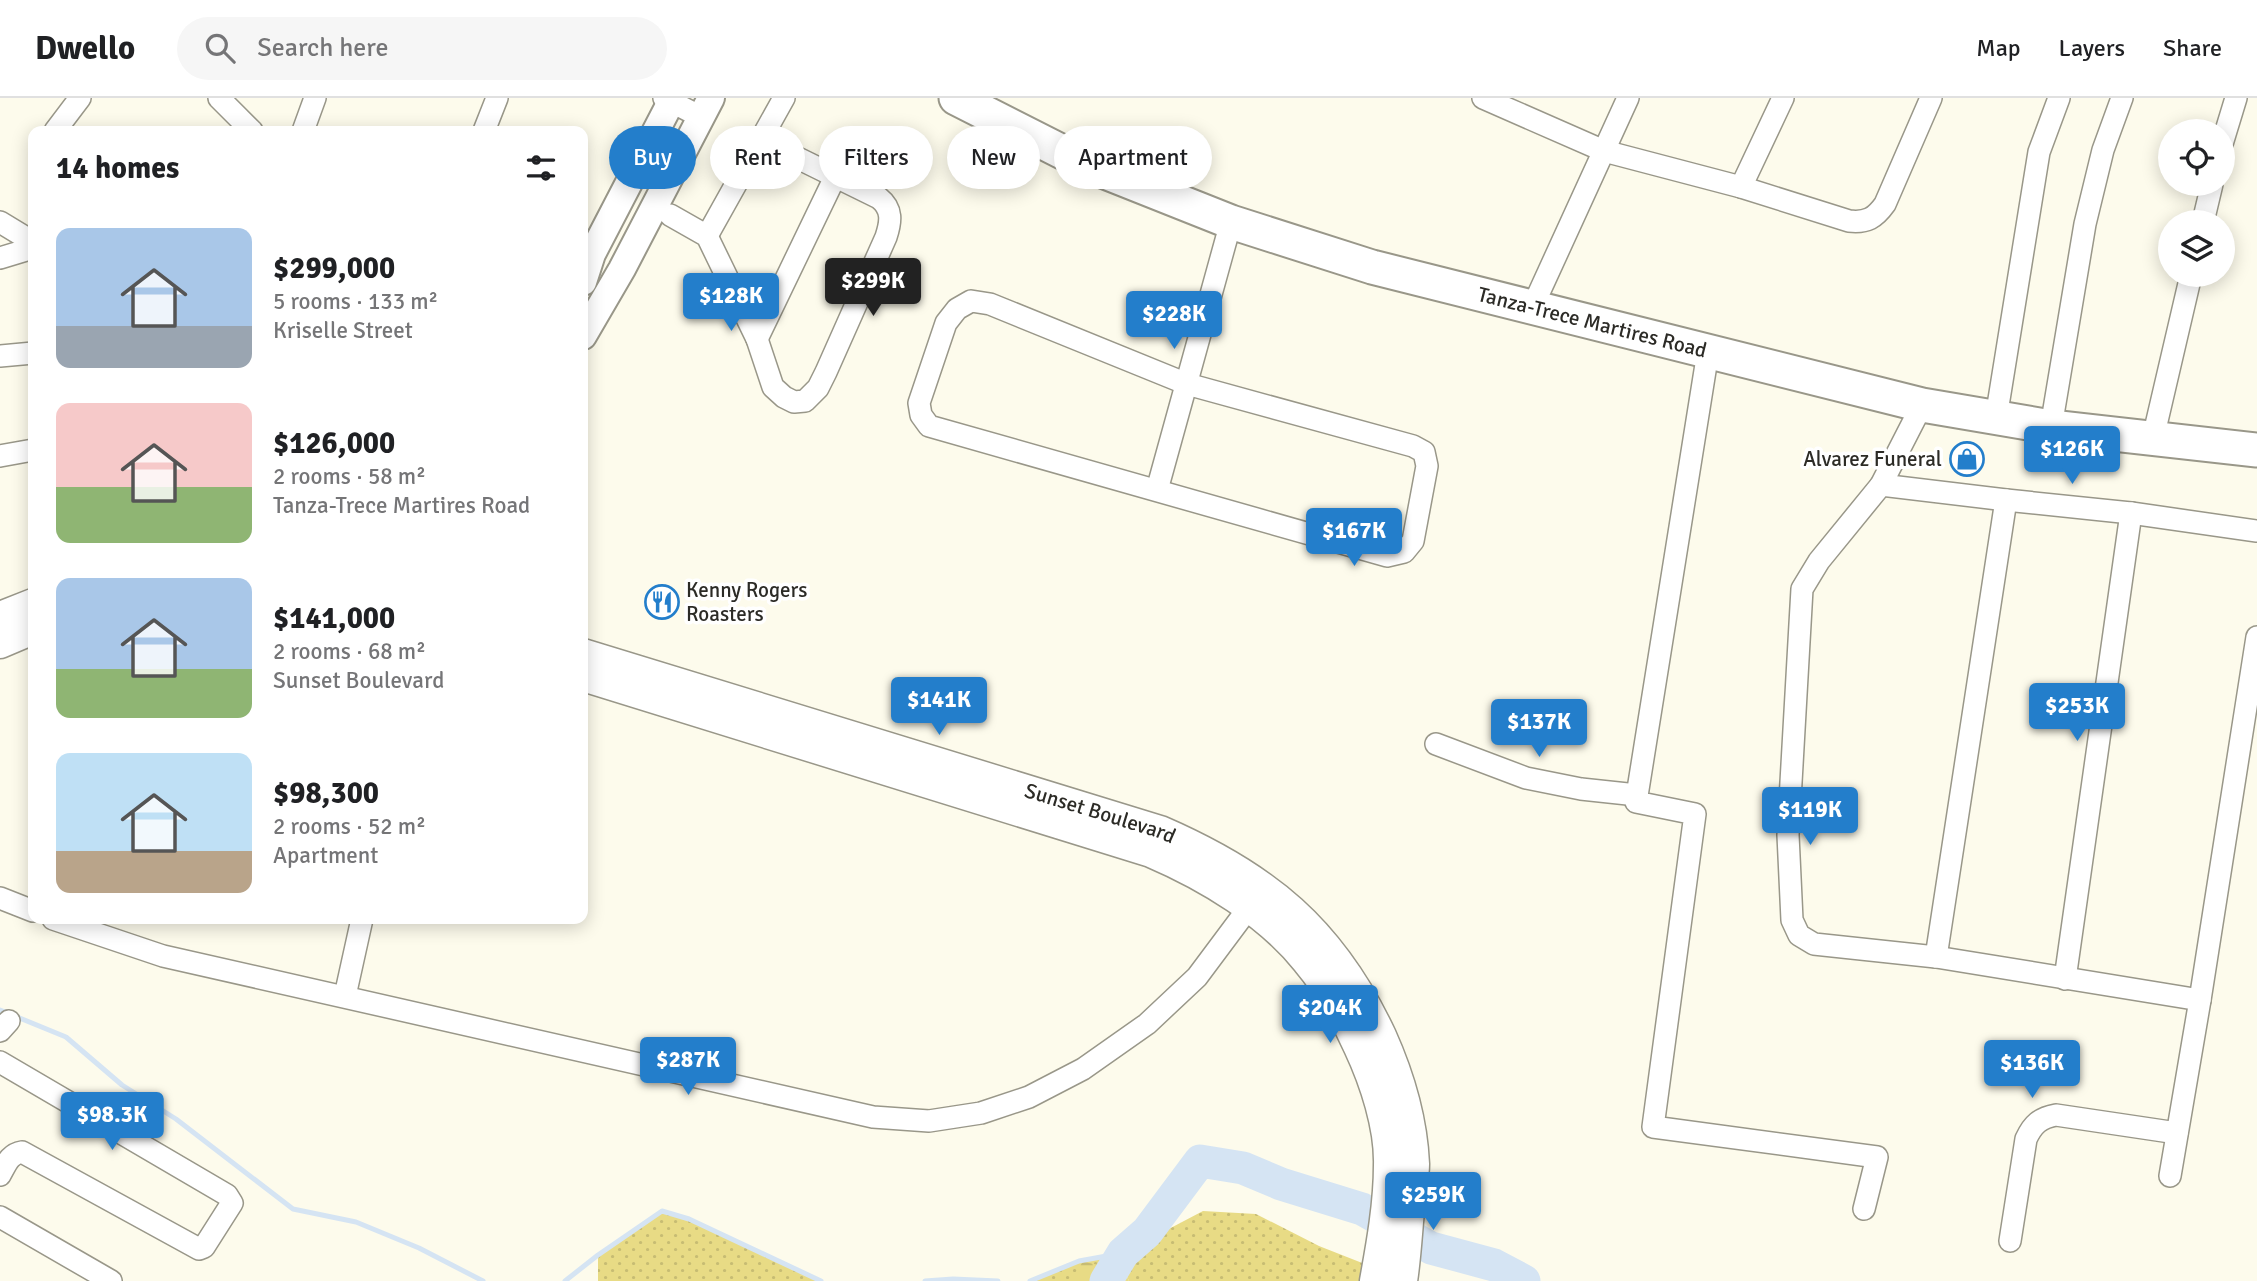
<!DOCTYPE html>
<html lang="en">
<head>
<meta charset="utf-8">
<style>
	:root { --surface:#fff; --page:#f6f6f6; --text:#202124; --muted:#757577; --line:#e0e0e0; --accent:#237ecb }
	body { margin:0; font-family:Signika,sans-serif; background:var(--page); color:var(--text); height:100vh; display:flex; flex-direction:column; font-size:26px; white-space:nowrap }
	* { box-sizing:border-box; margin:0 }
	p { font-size:23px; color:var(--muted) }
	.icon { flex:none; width:38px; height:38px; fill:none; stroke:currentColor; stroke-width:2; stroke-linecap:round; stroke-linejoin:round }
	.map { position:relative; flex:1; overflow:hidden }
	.details { position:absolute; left:28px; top:28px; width:560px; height:798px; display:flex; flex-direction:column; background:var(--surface); border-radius:14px; box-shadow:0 4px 18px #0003 }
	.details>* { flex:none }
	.banner { position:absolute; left:609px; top:28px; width:665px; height:63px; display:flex; gap:14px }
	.fabs { position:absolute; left:2158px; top:21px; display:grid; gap:14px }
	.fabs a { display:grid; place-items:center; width:77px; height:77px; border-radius:50%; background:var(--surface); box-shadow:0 4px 18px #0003; font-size:35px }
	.price { position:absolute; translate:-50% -60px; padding:0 16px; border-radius:7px; background:var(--accent); color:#fff; font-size:23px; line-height:46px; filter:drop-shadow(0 2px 4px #0008) }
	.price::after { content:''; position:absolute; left:50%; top:42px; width:21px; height:16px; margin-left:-10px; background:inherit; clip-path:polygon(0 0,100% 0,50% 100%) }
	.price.selected { background:#222; color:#fff }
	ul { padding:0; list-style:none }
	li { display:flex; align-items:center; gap:21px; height:175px; padding:0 28px }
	li span { display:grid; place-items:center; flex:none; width:196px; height:140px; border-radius:14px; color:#555 }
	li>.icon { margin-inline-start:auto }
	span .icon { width:84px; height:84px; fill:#fffc; stroke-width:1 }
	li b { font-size:30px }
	h2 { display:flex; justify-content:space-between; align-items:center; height:84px; padding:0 28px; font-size:30px }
	.tag { padding:0 24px; border-radius:32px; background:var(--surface); box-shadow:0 4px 18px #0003; font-size:24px; line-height:63px }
	.tag.selected { background:var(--accent); color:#fff }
	header { display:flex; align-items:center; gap:42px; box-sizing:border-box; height:98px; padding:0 35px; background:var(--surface); border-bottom:2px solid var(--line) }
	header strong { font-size:33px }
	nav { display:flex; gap:38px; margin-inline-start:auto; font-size:24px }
	.search { width:490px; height:63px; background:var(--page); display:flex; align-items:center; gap:18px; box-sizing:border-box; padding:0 24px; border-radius:38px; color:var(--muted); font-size:26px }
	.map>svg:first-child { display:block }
	.grass { fill:url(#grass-dots) }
	.forest { fill:url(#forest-firs) }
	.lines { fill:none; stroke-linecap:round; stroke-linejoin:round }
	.stream { stroke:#d5e4f3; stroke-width:5 }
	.river { stroke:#d5e4f3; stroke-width:33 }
	.minor-casing { stroke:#999789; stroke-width:24 }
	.tertiary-casing { stroke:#999789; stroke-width:30 }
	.secondary-casing { stroke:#999789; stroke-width:33 }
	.primary-casing { stroke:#999789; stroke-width:37 }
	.minor { stroke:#fff; stroke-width:21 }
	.tertiary { stroke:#fff; stroke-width:26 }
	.secondary { stroke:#fff; stroke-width:30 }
	.primary { stroke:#fff; stroke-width:33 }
	.labels { text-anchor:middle; stroke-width:7; stroke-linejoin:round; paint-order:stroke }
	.street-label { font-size:21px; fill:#2c2b26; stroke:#fff }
	.poi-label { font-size:21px; fill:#2c2b26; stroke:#fff; text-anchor:end }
</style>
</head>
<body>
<header>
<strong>Dwello</strong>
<div class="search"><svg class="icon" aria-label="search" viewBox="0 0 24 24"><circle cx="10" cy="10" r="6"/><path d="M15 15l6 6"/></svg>Search here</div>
<nav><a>Map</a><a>Layers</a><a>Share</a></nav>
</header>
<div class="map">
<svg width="2257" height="1183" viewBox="0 0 2257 1183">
	<defs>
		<pattern id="grass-dots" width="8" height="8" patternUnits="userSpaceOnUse" patternTransform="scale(1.75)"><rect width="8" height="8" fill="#e8db85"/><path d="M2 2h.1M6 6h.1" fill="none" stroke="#c7bc73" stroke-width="1.8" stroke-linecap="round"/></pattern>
		<pattern id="forest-firs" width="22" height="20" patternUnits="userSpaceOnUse" patternTransform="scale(1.75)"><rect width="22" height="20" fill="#e8db85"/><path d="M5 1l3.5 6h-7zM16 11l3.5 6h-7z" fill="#c7bc73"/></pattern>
	</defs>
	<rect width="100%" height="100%" fill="#fdfbec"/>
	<g class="grass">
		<polygon points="662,1113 689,1121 821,1183 598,1183 598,1157"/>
		<polygon points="1203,1113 1256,1116 1319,1148 1408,1183 1129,1183 1124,1172 1114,1170 1121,1156 1086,1183 1030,1183 1079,1163 1123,1155"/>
	</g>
	<polygon class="forest" points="1079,1163 1124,1172 1129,1183 1076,1183"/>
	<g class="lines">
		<g class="stream">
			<polyline points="0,912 66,939 122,987 176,1021 293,1111 356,1124 419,1150 483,1183"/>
			<polyline points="565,1183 598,1157 662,1113 689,1121 821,1183"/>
			<polyline points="925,1183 953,1181 998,1183"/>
			<polyline points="1030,1183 1079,1163 1123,1155"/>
		</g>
		<polyline class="river" points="1106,1183 1123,1155 1147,1134 1200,1063 1243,1070 1281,1086 1362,1111 1431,1150 1494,1167 1524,1183"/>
		<g class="minor-casing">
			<g id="minor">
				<polyline points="219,0 252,33"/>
				<polyline points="664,0 701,19"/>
				<path d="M1483,0L1604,53L1741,89L1849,123C1867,125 1875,120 1885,106L1931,0"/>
				<polyline points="55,33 80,0"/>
				<polyline points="303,33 315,0"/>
				<polyline points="484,33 497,0"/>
				<polyline points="2222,46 2236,0"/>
				<polyline points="1741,89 1783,0"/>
				<path d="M670,117L707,138L757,241L773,289L784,299L794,304L805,303L818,290L826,274L886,139C891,124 893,111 879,100L761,42"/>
				<polyline points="0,124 33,144"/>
				<polyline points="2203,124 2212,86"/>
				<polyline points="707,138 784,0"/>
				<polyline points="0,160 33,150"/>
				<polygon points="971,203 990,206 1187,286 1413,348 1424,354 1427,368 1413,443 1404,454 1387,458 929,328 921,317 919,305 946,225 957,211"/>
				<polyline points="1532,210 1628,0"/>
				<polyline points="757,241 835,79"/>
				<polyline points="1708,254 1636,704 1695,716 1653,1029 1877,1059 1864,1111"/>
				<polyline points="0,258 33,255"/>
				<polyline points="1922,307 1881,387 1819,463 1802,491 1788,737 1792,822 1799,837 1814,846 1936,859 2200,902"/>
				<polyline points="1996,320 2039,54 2059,0"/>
				<polyline points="2051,329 2085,126 2103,52 2122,0"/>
				<polyline points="2153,340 2191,177"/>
				<polyline points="0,358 33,352"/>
				<polyline points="1881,387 2006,402 2131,415 2257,433"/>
				<polyline points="1157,392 1231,124"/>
				<polyline points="1436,646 1526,680 1581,691 1637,697"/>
				<polyline points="0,800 33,813"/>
				<polyline points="53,821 163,858 873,1019 929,1023 981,1015 1029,999 1083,971 1147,926 1197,879 1256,800"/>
				<polyline points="1936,859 2006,402"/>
				<polyline points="2065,881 2131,415"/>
				<polyline points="345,898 362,821"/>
				<polyline points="0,933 9,923"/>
				<path d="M0,964L227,1097L232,1105L204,1149L199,1151L22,1054C9,1056 6,1067 0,1077"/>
				<polyline points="2170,1078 2200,902 2257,539"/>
				<polyline points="0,1119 111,1183"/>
				<path d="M2010,1143L2026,1041C2033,1026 2040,1020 2056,1017L2177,1035"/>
			</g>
		</g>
		<g class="tertiary-casing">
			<g id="tertiary">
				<polyline points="583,184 592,156 673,0"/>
				<polyline points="583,238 622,171 711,0"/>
			</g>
		</g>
		<g class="secondary-casing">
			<g id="secondary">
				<polyline points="0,519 33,506"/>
				<polyline points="0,545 33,531"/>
				<path id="s1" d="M583,556L1160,733C1266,779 1331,832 1381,938C1399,978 1412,1022 1414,1066C1414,1078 1411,1091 1410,1103C1407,1130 1406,1157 1402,1183"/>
				<path d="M583,578L1151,754C1207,778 1269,815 1307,863C1329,889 1345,918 1359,949C1375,983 1390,1029 1389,1067C1389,1105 1382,1145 1375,1183"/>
			</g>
		</g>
		<g class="primary-casing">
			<g id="primary">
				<path id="s2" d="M956,0L1090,68L1231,124L1372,169L1922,307L2051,329L2257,352"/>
			</g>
		</g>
		<use href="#minor" class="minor"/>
		<use href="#tertiary" class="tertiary"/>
		<use href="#secondary" class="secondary"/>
		<use href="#primary" class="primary"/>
	</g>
	<defs>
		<g id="shop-ring" transform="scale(1.75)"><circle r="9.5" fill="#fff" stroke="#237ecb" stroke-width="1.5"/><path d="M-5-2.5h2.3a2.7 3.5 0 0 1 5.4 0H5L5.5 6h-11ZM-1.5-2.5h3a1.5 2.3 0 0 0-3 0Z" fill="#237ecb"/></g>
		<g id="restaurant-ring" transform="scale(1.75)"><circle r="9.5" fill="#fff" stroke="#237ecb" stroke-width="1.5"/><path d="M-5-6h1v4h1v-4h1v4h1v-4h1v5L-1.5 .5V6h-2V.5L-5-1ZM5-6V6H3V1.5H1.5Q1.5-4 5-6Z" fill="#237ecb"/></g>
	</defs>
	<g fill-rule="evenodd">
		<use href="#shop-ring" x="1967" y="361"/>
		<use href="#restaurant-ring" x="662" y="504"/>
	</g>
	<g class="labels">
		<g class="street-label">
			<text dy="7" stroke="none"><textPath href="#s2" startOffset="677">Tanza-Trece Martires Road</textPath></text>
			<text dy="7" stroke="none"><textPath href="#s1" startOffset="541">Sunset Boulevard</textPath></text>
		</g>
		<g class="poi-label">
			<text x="1942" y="368">Alvarez Funeral</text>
			<text x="686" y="499" text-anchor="start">Kenny Rogers<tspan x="686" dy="24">Roasters</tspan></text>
		</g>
	</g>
</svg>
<div class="fabs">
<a><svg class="icon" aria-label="locate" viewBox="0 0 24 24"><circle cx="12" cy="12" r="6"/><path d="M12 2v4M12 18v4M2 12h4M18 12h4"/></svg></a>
<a><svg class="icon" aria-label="layers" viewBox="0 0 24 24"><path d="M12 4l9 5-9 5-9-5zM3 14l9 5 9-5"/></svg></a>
</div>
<b class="price selected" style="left:873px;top:220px">$299K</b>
<b class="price" style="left:731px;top:235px">$128K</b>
<b class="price" style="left:1174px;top:253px">$228K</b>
<b class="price" style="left:2072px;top:388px">$126K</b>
<b class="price" style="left:1354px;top:470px">$167K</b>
<b class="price" style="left:939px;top:639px">$141K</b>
<b class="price" style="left:2077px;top:645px">$253K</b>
<b class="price" style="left:1539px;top:661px">$137K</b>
<b class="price" style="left:1810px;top:749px">$119K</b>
<b class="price" style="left:1330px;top:947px">$204K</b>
<b class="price" style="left:688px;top:999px">$287K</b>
<b class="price" style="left:2032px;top:1002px">$136K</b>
<b class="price" style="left:112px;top:1054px">$98.3K</b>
<b class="price" style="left:1433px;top:1134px">$259K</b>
<div class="banner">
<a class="tag selected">Buy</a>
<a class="tag">Rent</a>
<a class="tag">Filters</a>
<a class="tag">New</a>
<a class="tag">Apartment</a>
</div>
<section class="details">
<h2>14 homes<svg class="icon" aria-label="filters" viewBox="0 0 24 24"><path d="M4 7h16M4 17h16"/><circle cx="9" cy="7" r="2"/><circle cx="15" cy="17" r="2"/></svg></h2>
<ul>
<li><span style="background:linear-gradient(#a9c7e8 70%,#9aa5b1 0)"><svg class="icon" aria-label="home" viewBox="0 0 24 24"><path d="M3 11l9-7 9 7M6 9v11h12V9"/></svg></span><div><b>$299,000</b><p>5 rooms · 133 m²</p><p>Kriselle Street</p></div></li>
<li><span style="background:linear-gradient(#f6c9c9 60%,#8fb573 0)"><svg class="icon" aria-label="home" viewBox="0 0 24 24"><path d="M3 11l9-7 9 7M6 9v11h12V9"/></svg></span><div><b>$126,000</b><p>2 rooms · 58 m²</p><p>Tanza-Trece Martires Road</p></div></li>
<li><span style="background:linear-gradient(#a9c7e8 65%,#8fb573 0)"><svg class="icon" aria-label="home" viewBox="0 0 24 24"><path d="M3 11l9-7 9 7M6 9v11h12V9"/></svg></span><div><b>$141,000</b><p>2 rooms · 68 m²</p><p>Sunset Boulevard</p></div></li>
<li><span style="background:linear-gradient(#bfe0f5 70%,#b9a48a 0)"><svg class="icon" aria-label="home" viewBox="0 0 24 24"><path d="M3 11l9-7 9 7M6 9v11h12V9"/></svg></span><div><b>$98,300</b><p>2 rooms · 52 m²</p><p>Apartment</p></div></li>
</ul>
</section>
</div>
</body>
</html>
